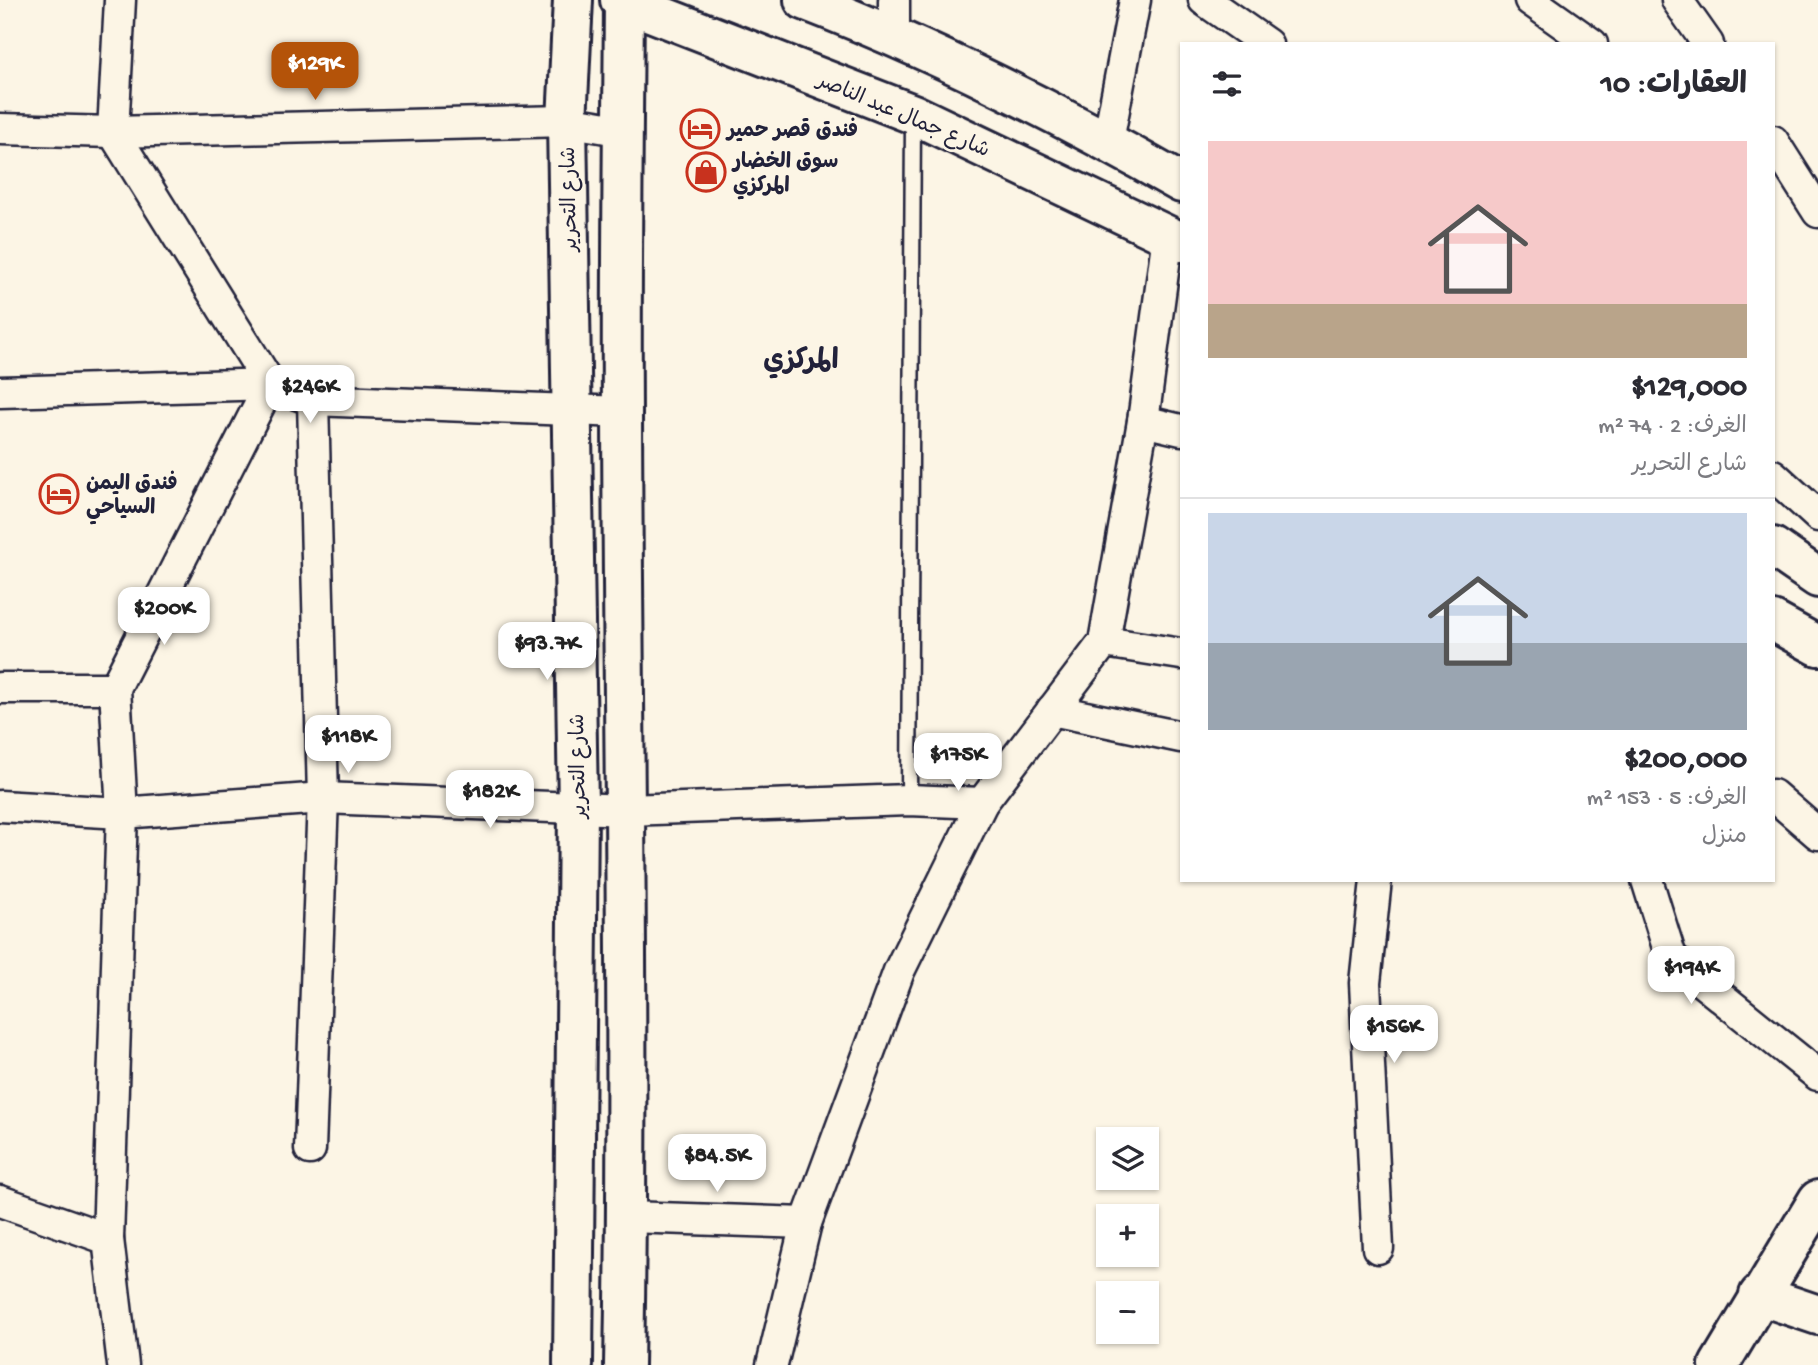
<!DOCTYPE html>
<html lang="ar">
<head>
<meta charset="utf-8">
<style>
	:root { --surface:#fff; --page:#f2f2f3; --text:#2b2b33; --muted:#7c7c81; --line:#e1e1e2; --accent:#b45309 }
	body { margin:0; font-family:"Gochi Hand","Playpen Sans Arabic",sans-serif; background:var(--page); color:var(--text); direction:rtl; height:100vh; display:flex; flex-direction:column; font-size:26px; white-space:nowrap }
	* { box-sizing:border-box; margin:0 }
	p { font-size:23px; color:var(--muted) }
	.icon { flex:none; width:38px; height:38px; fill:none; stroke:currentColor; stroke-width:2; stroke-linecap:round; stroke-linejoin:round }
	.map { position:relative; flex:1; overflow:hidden; direction:ltr }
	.panel { position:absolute; left:1180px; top:42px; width:595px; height:840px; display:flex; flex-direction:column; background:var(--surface); border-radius:0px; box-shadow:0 2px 5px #0004; direction:rtl }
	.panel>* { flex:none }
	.buttons { position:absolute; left:1096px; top:1127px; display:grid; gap:14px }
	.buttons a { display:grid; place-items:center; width:63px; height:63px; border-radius:0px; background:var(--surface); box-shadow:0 2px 5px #0004; font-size:35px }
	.price { position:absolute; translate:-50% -60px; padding:0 16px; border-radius:14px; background:#fff; color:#222; font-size:23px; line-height:46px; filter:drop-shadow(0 2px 4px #0008) }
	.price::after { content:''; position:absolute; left:50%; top:42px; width:21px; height:16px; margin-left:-10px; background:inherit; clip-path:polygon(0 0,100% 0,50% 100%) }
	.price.selected { background:var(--accent); color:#fff }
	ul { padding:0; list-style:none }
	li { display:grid; align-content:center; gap:14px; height:371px; padding:0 28px }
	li+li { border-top:2px solid var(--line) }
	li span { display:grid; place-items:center; height:217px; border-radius:0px; color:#555 }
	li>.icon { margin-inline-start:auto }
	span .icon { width:126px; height:126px; fill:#fffc; stroke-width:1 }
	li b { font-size:30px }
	h2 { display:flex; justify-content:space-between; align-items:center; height:84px; padding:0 28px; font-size:30px }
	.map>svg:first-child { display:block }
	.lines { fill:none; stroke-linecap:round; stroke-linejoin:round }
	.lane-casing { stroke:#22223b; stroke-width:19 }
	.street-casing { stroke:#22223b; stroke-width:35 }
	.secondary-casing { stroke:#22223b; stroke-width:44 }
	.primary-casing { stroke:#22223b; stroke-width:44 }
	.lane { stroke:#fcf5e5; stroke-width:14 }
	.street { stroke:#fcf5e5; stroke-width:30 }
	.secondary { stroke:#fcf5e5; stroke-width:38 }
	.primary { stroke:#fcf5e5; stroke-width:38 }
	.labels { text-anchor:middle; stroke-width:5; stroke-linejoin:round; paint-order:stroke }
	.street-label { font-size:21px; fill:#22223b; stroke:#fcf5e5 }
	.poi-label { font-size:21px; font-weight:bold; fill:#22223b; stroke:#fcf5e5; text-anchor:start }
	.district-label { font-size:28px; font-weight:bold; fill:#22223b; stroke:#fcf5e5 }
</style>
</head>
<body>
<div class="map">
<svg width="1818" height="1365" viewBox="0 0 1818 1365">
	<rect width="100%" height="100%" fill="#fcf5e5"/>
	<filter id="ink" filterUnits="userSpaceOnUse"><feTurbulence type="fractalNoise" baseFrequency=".0143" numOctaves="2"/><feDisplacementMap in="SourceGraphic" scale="14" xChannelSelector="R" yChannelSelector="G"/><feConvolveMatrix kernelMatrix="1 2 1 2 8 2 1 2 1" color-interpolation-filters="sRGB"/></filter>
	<g filter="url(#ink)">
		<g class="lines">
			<g class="lane-casing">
				<polyline id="lane" points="909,800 913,119"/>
			</g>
			<g class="street-casing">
				<g id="street">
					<polyline points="120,0 113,132 270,384 115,688 122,813 108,1239 123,1365"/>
					<polyline points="894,0 894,35"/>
					<polyline points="1204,0 1267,44"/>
					<polyline points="1530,0 1592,44"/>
					<polyline points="1677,0 1708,44"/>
					<polyline points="0,129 113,132 567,121 623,131"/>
					<polyline points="1108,141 1135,0"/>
					<polyline points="1773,141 1818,212"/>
					<polyline points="0,392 270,384 313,400 622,412"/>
					<polyline points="1143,421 1181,430"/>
					<polyline points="1773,475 1818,516"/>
					<polyline points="1104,642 1181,654"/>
					<polyline points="0,688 115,688"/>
					<polyline points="1052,710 1181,737"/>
					<polyline points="1773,795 1818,834"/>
					<polyline points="0,806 122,813 323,798 627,810 909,800 982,803"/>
					<polyline points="1376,880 1365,983 1378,1248"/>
					<polyline points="1647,880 1671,957 1818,1075"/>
					<polyline points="310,1149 323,798 313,400"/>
					<polyline points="0,1201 108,1239"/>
					<polyline points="627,1217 806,1223"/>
					<polyline points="772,1365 806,1223 899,971 982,803 1104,642 1143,421 1168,235"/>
				</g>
			</g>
			<g class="secondary-casing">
				<g id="secondary">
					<polyline points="1759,1295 1818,1315"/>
					<polyline points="573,1365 578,808 567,121 573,0"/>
					<path d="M624,1365C630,1047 623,730 622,412C621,275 623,138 624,1"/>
					<polyline points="1719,1365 1818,1200"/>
				</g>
			</g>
			<g class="primary-casing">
				<g id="primary">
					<polyline points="620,0 913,114 1181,242"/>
					<path d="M804,0C934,50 1060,114 1181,183"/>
					<polyline points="1773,547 1818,578"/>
					<polyline points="1773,621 1818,646"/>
				</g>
			</g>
			<use href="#lane" class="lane"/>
			<use href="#street" class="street"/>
			<use href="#secondary" class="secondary"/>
			<use href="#primary" class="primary"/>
		</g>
	</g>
	<defs>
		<g id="hotel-ring" transform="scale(2.0125)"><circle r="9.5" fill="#fcf5e5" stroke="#c8321e" stroke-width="1.5"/><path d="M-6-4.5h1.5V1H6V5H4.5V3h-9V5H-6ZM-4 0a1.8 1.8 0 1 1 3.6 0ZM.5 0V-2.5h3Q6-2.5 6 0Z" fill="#c8321e"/></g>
		<g id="shop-ring" transform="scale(2.0125)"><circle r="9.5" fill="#fcf5e5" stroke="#c8321e" stroke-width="1.5"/><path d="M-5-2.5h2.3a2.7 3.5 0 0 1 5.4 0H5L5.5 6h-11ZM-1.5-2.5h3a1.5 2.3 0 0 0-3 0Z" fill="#c8321e"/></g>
	</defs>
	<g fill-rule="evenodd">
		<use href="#hotel-ring" x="700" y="129"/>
		<use href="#shop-ring" x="706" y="172"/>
		<use href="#hotel-ring" x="59" y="494"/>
	</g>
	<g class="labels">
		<g class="street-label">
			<text transform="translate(904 114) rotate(23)" y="7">شارع جمال عبد الناصر</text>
			<text transform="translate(568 199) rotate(-91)" y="7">شارع التحرير</text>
			<text transform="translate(577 766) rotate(-91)" y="7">شارع التحرير</text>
		</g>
		<g class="poi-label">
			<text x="727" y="136">فندق قصر حمير</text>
			<text x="733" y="167">سوق الخضار<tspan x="733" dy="24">المركزي</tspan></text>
			<text x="86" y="489">فندق اليمن<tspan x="86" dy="24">السياحي</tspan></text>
		</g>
		<g class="district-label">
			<text x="801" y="368">المركزي</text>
		</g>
	</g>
</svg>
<div class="buttons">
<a><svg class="icon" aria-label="layers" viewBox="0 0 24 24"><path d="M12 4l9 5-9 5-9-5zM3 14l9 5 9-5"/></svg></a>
<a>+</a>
<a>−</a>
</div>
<b class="price selected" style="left:315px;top:102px">$129K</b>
<b class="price" style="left:310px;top:425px">$246K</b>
<b class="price" style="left:164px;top:647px">$200K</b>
<b class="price" style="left:547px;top:682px">$93.7K</b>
<b class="price" style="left:348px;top:775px">$118K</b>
<b class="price" style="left:958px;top:793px">$175K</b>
<b class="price" style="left:490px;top:830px">$182K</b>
<b class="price" style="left:1691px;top:1006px">$194K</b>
<b class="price" style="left:1394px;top:1065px">$156K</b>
<b class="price" style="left:717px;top:1194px">$84.5K</b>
<section class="panel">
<h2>العقارات: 10<svg class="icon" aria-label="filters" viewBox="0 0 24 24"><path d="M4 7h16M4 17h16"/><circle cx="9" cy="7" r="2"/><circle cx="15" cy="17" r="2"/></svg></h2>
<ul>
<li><span style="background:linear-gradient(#f6c9c9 75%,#b9a48a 0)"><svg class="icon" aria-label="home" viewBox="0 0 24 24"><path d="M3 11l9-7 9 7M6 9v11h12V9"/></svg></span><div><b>$129,000</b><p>الغرف: 2 · 74 m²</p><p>شارع التحرير</p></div></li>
<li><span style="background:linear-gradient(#c9d6e8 60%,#9aa5b1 0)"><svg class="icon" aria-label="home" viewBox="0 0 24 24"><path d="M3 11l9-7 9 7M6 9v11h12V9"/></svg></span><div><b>$200,000</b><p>الغرف: 5 · 153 m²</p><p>منزل</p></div></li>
</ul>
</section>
</div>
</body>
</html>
